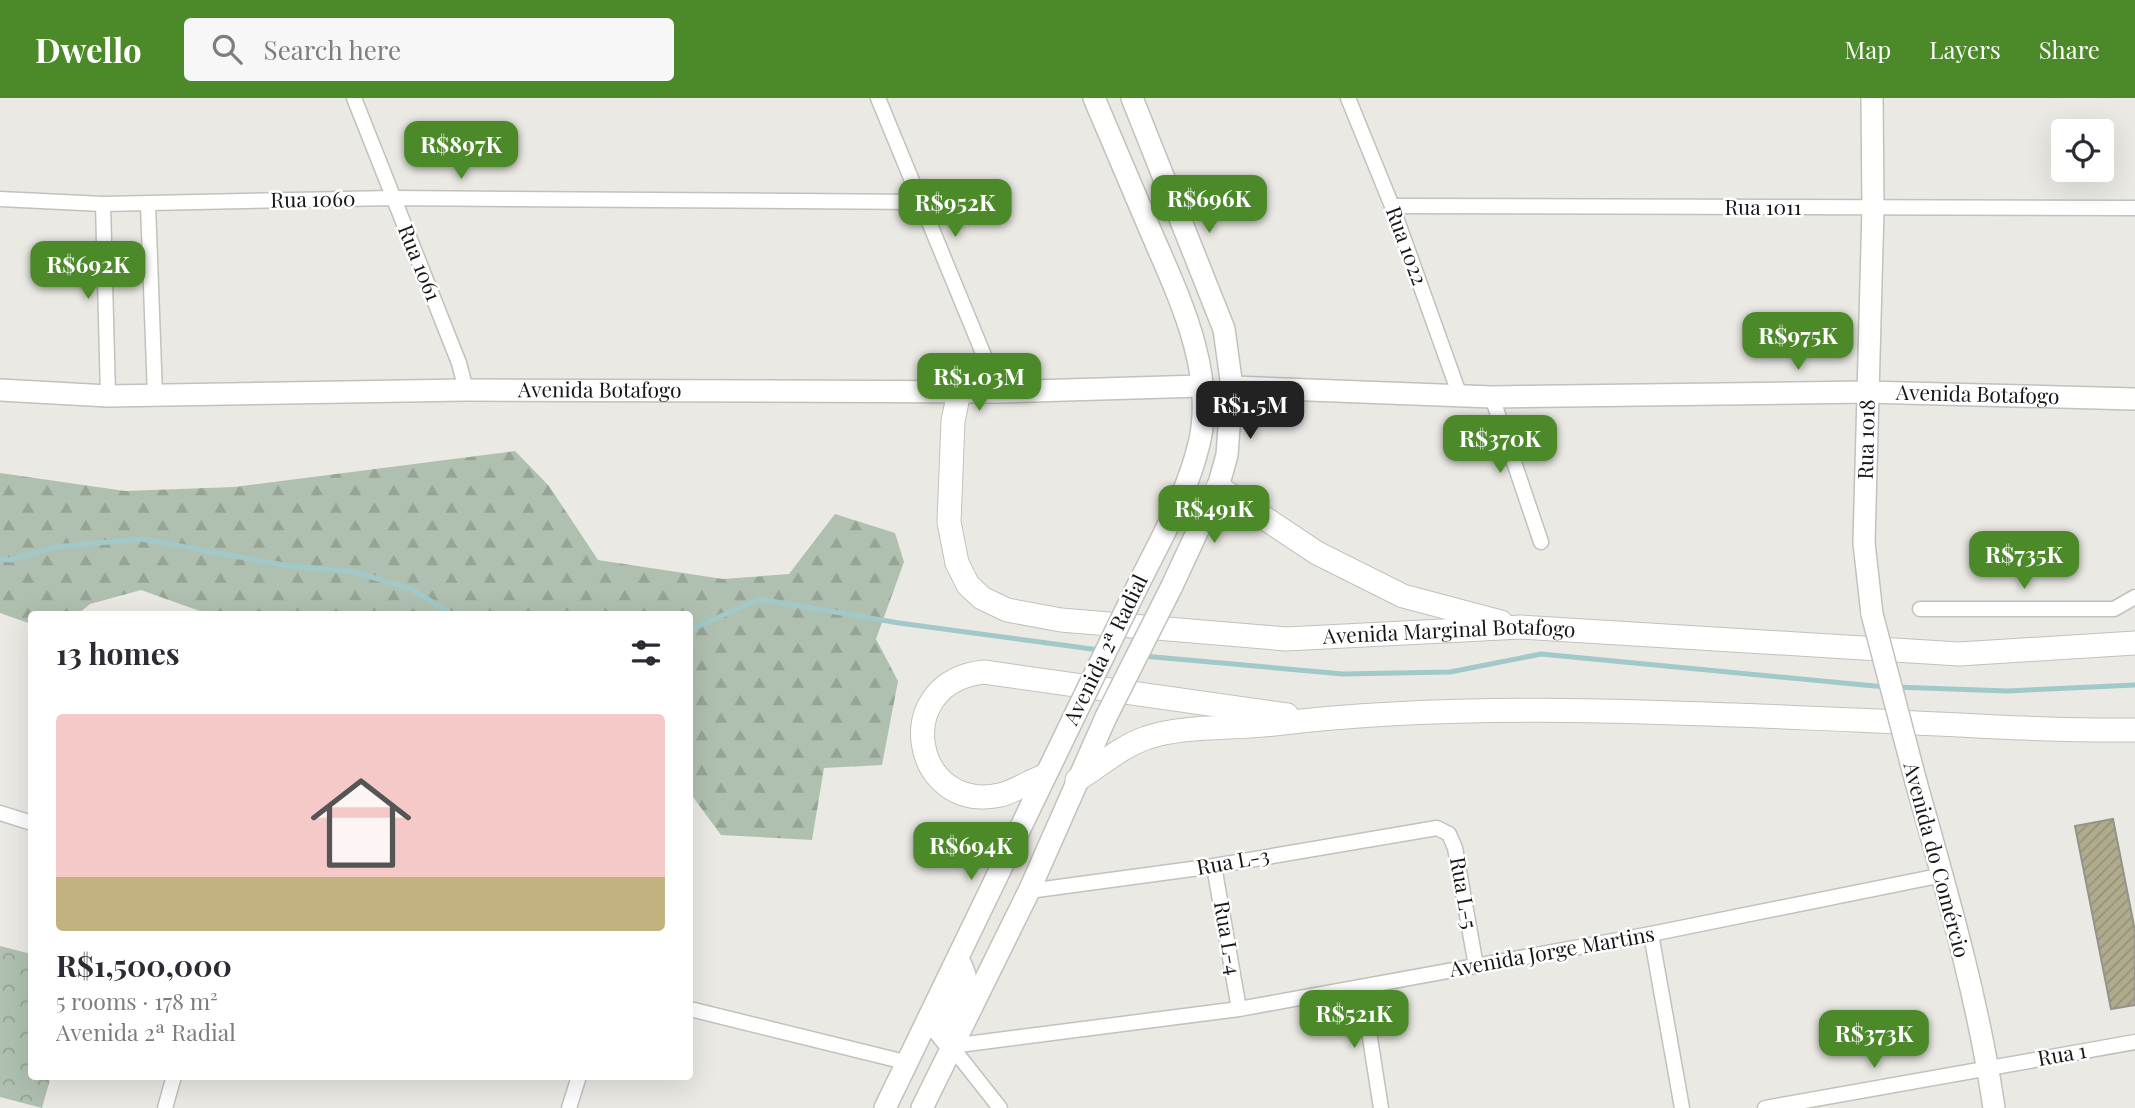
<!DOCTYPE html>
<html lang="en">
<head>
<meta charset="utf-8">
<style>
	:root { --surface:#fff; --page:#f7f7f7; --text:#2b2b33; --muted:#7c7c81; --accent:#4c8a29 }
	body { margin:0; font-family:"Playfair Display",serif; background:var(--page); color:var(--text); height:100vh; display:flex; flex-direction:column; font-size:26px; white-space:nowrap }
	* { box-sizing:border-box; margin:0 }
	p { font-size:23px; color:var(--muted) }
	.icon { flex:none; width:38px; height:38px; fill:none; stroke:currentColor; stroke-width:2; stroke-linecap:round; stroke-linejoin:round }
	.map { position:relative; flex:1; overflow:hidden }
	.drawer { position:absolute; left:28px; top:513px; width:665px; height:469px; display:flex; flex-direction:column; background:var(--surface); border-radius:7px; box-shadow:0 7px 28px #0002 }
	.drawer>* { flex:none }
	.fabs { position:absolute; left:2051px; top:21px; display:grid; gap:14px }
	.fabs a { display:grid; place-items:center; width:63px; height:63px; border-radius:7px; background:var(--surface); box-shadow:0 7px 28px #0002; font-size:35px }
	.price { position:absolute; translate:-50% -60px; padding:0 16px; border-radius:14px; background:var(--accent); color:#fff; font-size:23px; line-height:46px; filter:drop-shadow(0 2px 4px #0008) }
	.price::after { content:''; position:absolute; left:50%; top:42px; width:21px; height:16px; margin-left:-10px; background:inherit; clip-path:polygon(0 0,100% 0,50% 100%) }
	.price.current { background:#222; color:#fff }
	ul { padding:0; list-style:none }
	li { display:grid; align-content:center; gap:14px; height:371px; padding:0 28px }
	li span { display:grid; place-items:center; height:217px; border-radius:7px; color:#555 }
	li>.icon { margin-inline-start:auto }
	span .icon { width:126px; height:126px; fill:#fffc; stroke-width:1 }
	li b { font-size:30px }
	h2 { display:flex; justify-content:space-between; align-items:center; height:84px; padding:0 28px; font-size:30px }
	header { display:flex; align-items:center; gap:42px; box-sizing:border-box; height:98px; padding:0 35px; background:var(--accent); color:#fff }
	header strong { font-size:33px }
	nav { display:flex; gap:38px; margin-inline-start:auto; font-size:24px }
	.search { width:490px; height:63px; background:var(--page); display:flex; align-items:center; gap:18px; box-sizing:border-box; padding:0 24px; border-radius:7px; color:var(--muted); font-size:26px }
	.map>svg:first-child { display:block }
	.forest { fill:url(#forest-firs) }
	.park { fill:url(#park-crowns) }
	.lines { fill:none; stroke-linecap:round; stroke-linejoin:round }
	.stream { stroke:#a1c9ca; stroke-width:5 }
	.building { fill:url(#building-hatch); stroke:#94938e; stroke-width:2 }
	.street-casing { stroke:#c2c1bc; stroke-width:17 }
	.secondary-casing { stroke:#c2c1bc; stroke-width:24 }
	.primary-casing { stroke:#c2c1bc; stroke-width:25 }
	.street { stroke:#fff; stroke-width:14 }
	.secondary { stroke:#fff; stroke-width:21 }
	.primary { stroke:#fff; stroke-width:23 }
	.secondary-bridge-casing { stroke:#c2c1bc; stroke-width:24; stroke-linecap:butt }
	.secondary-bridge { stroke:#fff; stroke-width:21 }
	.labels { text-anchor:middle; stroke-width:5; stroke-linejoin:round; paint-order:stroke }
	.street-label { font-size:21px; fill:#171715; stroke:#fff }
</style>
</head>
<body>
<header>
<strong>Dwello</strong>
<div class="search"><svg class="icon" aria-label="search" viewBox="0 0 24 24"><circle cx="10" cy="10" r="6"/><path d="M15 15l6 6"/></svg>Search here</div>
<nav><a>Map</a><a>Layers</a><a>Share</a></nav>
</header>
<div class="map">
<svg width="2135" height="1010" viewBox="0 0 2135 1010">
	<defs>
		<pattern id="forest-firs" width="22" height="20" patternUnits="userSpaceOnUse" patternTransform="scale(1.75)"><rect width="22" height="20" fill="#afc0b0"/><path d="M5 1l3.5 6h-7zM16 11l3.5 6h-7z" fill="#96a496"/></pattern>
		<pattern id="park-crowns" width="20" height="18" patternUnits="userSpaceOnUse" patternTransform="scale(1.75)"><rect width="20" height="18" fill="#afc0b0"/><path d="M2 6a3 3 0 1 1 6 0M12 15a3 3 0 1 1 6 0" fill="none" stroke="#96a496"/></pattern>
		<pattern id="building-hatch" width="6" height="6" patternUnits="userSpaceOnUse" patternTransform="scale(1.75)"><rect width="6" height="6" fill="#afab8c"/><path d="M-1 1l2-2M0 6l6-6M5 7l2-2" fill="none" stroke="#969278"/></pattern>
	</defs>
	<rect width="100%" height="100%" fill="#eae9e4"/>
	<polygon class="forest" points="515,353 549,388 598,462 723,481 789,476 835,416 895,435 904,464 876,541 898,583 882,667 824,670 812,742 721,737 690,695 690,516 208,516 141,492 90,506 78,516 32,516 31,526 0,515 0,375 125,393 234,389"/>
	<polygon class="park" points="0,848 31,856 32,978 51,978 42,1010 0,999"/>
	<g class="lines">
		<g class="stream">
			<polyline points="0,461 11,462 54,449 142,441 289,468 355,474 411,491 452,516"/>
			<polyline points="690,532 759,501 899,525 1099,552"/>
			<polyline points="1143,558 1343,576 1450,574 1541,556 1885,589"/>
			<polyline points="1895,589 2007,593 2135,587"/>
		</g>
	</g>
	<polygon class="building" points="2113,721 2135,833 2135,907 2111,911 2075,728"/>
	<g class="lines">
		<g class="street-casing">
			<g id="street">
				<polyline points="354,0 459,265 466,292"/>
				<polyline points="878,0 999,294"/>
				<polyline points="1348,0 1392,108 1460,298"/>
				<polyline points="0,101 103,106 392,100 921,104"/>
				<polyline points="103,106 108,298"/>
				<polyline points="148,106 155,298"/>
				<polyline points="1392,108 2135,110"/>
				<polyline points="1492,299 1541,444"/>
				<polyline points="1920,511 2114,511 2135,499"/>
				<polyline points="0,715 32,725"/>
				<polyline points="1214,768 1239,911"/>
				<polyline points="1029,793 1214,768 1437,730 1449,736 1455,750 1476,868"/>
				<polyline points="1651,836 1682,1010"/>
				<polyline points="1362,889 1381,1010"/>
				<polyline points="690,911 905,964"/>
				<polyline points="951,948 1239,911 1651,836 1943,777"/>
				<polyline points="951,948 1000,1010"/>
				<polyline points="165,1010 174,978"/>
				<polyline points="569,1010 579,978"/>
				<polyline points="1765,1010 2135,944"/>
			</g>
		</g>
		<g class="secondary-casing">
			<g id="secondary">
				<path d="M1094,0C1112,42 1130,85 1148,127C1176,193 1217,272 1199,346C1187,396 1161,441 1138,487"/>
				<polyline points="1132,0 1224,231 1232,289 1227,357 1218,389 1172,488"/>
				<path id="s1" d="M1232,289L1492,299L1866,294L2135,301"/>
				<path id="s2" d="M0,292L108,298L466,292L999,294L1201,288"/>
				<path id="s3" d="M1872,516L1864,445L1873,110L1872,0"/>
				<path d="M1916,684C1946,791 1978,900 1994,1010"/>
				<polyline points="951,948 939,933 965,877 961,867"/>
				<polyline points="885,1010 1073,621"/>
				<polyline points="922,1010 1029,793 1106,619"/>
			</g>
		</g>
		<g class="primary-casing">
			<g id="primary">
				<path id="s4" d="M959,294L953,323L949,424L957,465L968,487L982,500L1007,512L1061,522L1286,541L1521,529L1959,556L2135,545"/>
				<polyline points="1218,389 1317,455 1403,498 1501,524"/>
				<path d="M1044,678C1030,683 1014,694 1000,697C912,716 889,584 984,574L1287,617"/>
				<path d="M1077,682C1098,669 1122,648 1146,640C1182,627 1235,631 1274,626C1466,603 1663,614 1855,622C1949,626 2041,633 2135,632"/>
			</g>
		</g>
		<use href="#street" class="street"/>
		<use href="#secondary" class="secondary"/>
		<use href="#primary" class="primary"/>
		<g class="secondary-bridge-casing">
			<g id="secondary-bridge">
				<polyline points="1872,516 1916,684"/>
				<polyline points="1106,619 1172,488"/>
				<polyline points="1073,621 1138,487"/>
			</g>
		</g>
		<use href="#secondary-bridge" class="secondary-bridge"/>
	</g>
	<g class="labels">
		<g class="street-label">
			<text transform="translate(313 102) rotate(-1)" y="7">Rua 1060</text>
			<text x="1763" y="117">Rua 1011</text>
			<text transform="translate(1406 148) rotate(70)" y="7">Rua 1022</text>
			<text transform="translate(419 165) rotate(68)" y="7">Rua 1061</text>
			<text dy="7" stroke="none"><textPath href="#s2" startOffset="600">Avenida Botafogo</textPath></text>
			<text dy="7" stroke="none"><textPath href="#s1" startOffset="746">Avenida Botafogo</textPath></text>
			<text dy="7" stroke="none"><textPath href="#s3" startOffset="175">Rua 1018</textPath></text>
			<text dy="7" stroke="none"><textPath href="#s4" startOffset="688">Avenida Marginal Botafogo</textPath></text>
			<text transform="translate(1106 552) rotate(-64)" y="7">Avenida 2ª Radial</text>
			<text transform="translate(1936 762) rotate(75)" y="7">Avenida do Comércio</text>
			<text transform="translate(1233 764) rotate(-10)" y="7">Rua L-3</text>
			<text transform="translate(1463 795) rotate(80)" y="7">Rua L-5</text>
			<text transform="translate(1227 840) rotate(80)" y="7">Rua L-4</text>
			<text transform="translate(1552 854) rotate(-10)" y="7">Avenida Jorge Martins</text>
			<text transform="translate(2062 957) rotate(-10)" y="7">Rua 1</text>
		</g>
	</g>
</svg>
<div class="fabs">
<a><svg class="icon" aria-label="locate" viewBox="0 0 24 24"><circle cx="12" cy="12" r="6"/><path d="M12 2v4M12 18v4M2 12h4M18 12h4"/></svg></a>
</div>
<b class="price" style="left:461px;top:83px">R$897K</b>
<b class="price" style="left:1209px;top:137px">R$696K</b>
<b class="price" style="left:955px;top:141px">R$952K</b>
<b class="price" style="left:88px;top:203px">R$692K</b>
<b class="price" style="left:1798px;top:274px">R$975K</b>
<b class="price" style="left:979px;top:315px">R$1.03M</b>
<b class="price current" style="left:1250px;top:343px">R$1.5M</b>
<b class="price" style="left:1500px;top:377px">R$370K</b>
<b class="price" style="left:1214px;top:447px">R$491K</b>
<b class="price" style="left:2024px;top:493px">R$735K</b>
<b class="price" style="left:971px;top:784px">R$694K</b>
<b class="price" style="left:1354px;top:952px">R$521K</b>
<b class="price" style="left:1874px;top:972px">R$373K</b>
<section class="drawer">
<h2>13 homes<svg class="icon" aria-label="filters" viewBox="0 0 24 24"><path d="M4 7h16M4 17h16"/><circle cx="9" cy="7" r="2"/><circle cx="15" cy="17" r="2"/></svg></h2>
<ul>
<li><span style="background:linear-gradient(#f6c9c9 75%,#c2b280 0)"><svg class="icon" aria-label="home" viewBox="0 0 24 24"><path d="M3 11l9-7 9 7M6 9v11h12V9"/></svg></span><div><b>R$1,500,000</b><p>5 rooms · 178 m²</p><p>Avenida 2ª Radial</p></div></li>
</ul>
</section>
</div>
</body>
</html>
